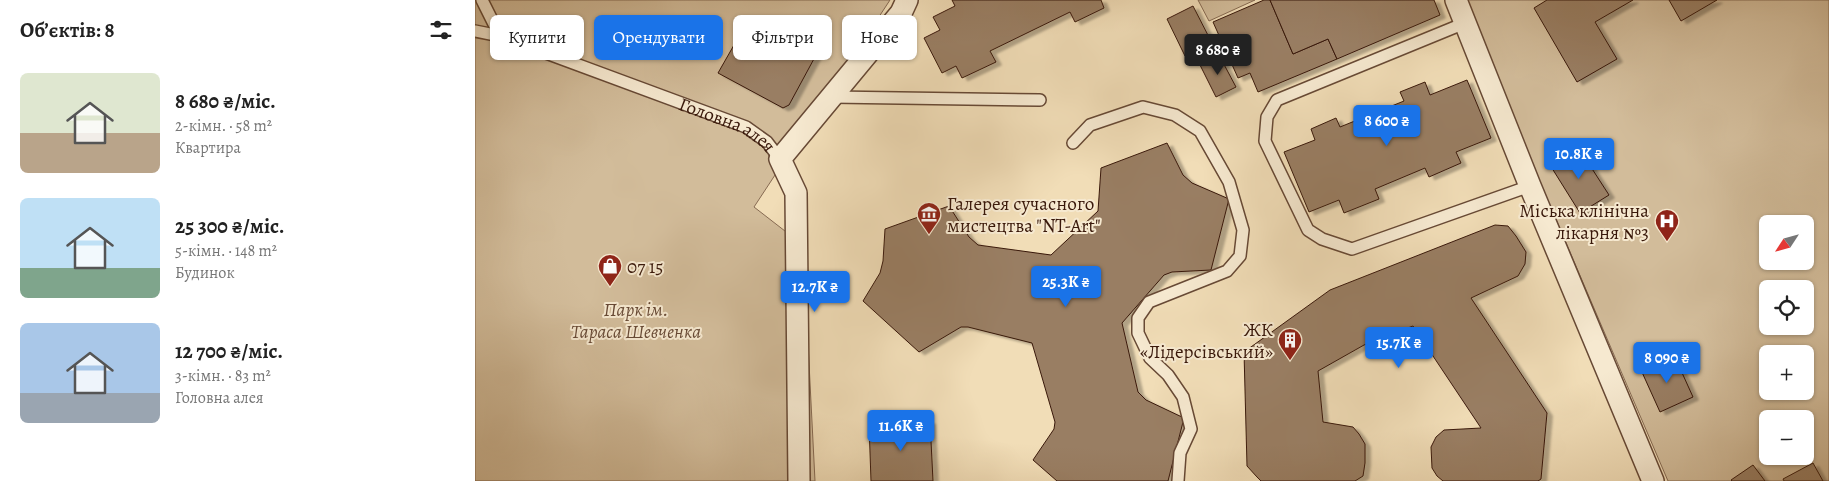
<!DOCTYPE html>
<html lang="uk">
<head>
<meta charset="utf-8">
<style>
	:root { --surface:#fff; --page:#f6f6f6; --text:#222; --muted:#767676; --accent:#1a73e8 }
	body { margin:0; font-family:Alegreya,serif; background:var(--page); color:var(--text); height:100vh; display:flex; flex-direction:column; font-size:19px; white-space:nowrap }
	* { box-sizing:border-box; margin:0 }
	p { font-size:16px; color:var(--muted) }
	.icon { flex:none; width:28px; height:28px; fill:none; stroke:currentColor; stroke-width:2; stroke-linecap:round; stroke-linejoin:round }
	.map { position:relative; flex:1; overflow:hidden }
	.side { display:flex; flex-direction:column; background:var(--surface); width:475px }
	.side>* { flex:none }
	.guide { position:absolute; left:15px; top:15px; width:475px; height:45px; display:flex; gap:10px }
	.needle { width:32px; rotate:234deg }
	.buttons { position:absolute; left:1284px; top:215px; display:grid; gap:10px }
	.buttons a { display:grid; place-items:center; width:55px; height:55px; border-radius:8px; background:var(--surface); box-shadow:0 1px 4px #0004; font-size:25px }
	.price { position:absolute; translate:-50% -42px; padding:0 11px; border-radius:5px; background:var(--accent); color:#fff; font-size:16px; line-height:32px; filter:drop-shadow(0 1px 2px #0008) }
	.price::after { content:''; position:absolute; left:50%; top:30px; width:15px; height:11px; margin-left:-8px; background:inherit; clip-path:polygon(0 0,100% 0,50% 100%) }
	.price.active { background:#222; color:#fff }
	ul { padding:0; list-style:none }
	li { display:flex; align-items:center; gap:15px; height:125px; padding:0 20px }
	li span { display:grid; place-items:center; flex:none; width:140px; height:100px; border-radius:8px; color:#555 }
	li>.icon { margin-inline-start:auto }
	span .icon { width:60px; height:60px; fill:#fffc; stroke-width:1 }
	li b { font-size:21px }
	h2 { display:flex; justify-content:space-between; align-items:center; height:60px; padding:0 20px; font-size:21px }
	.pill { padding:0 18px; border-radius:8px; background:var(--surface); box-shadow:0 1px 4px #0004; font-size:18px; line-height:45px }
	.pill.active { background:var(--accent); color:#fff }
	main { display:flex; flex:1; min-height:0 }
	.map>svg:first-child { display:block }
	.green { fill:#d2bc9a; stroke:#866a52; fill-rule:evenodd }
	.building { fill:#997e64; stroke:#39180a; filter:url(#shadow) }
	.lines { fill:none; stroke-linecap:round; stroke-linejoin:round }
	.service-casing { stroke:#674935; stroke-width:14 }
	.minor-casing { stroke:#674935; stroke-width:24 }
	.service { stroke:#f6e9d0; stroke-width:11 }
	.minor { stroke:#f6e9d0; stroke-width:21 }
	.labels { text-anchor:middle; stroke-width:4; stroke-linejoin:round; paint-order:stroke }
	.street-label { font-size:19px; fill:#39180a; stroke:#f6e9d0 }
	.poi-label { font-size:19px; fill:#39180a; stroke:#f6e9d0; text-anchor:start }
	.park-label { font-size:19px; font-style:italic; fill:#674935; stroke:#f6e9d0 }
</style>
</head>
<body>
<main>
<section class="side">
<h2>Об’єктів: 8<svg class="icon" aria-label="filters" viewBox="0 0 24 24"><path d="M4 7h16M4 17h16"/><circle cx="9" cy="7" r="2"/><circle cx="15" cy="17" r="2"/></svg></h2>
<ul>
<li><span style="background:linear-gradient(#dfe7d0 60%,#b9a48a 0)"><svg class="icon" aria-label="home" viewBox="0 0 24 24"><path d="M3 11l9-7 9 7M6 9v11h12V9"/></svg></span><div><b>8 680 ₴/міс.</b><p>2-кімн. · 58 m²</p><p>Квартира</p></div></li>
<li><span style="background:linear-gradient(#bfe0f5 70%,#7fa58c 0)"><svg class="icon" aria-label="home" viewBox="0 0 24 24"><path d="M3 11l9-7 9 7M6 9v11h12V9"/></svg></span><div><b>25 300 ₴/міс.</b><p>5-кімн. · 148 m²</p><p>Будинок</p></div></li>
<li><span style="background:linear-gradient(#a9c7e8 70%,#9aa5b1 0)"><svg class="icon" aria-label="home" viewBox="0 0 24 24"><path d="M3 11l9-7 9 7M6 9v11h12V9"/></svg></span><div><b>12 700 ₴/міс.</b><p>3-кімн. · 83 m²</p><p>Головна алея</p></div></li>
</ul>
</section>
<div class="map">
<svg width="1354" height="481" viewBox="0 0 1354 481">
	<defs>
		<filter id="shadow"><feDropShadow dx="5.5" dy="3" stdDeviation="1" flood-color="#0004"/></filter>
	</defs>
	<rect width="100%" height="100%" fill="#f1ddb7"/>
	<filter id="stains"><feTurbulence type="fractalNoise" baseFrequency=".004" numOctaves="4"/><feColorMatrix values="0 0 0 0 .2 0 0 0 0 .09 0 0 0 0 .02 0 0 0 .5 -.17"/></filter>
	<radialGradient id="worn" r=".72"><stop offset=".6" stop-color="#630" stop-opacity="0"/><stop offset="1" stop-color="#630" stop-opacity=".3"/></radialGradient>
	<g class="green">
		<polygon points="0,0 415,0 279,207 328,245 340,481 0,481"/>
		<polygon points="723,0 780,0 734,21"/>
		<path d="M987,0H1354V481H1193ZM1292,224H1330V261H1292ZM1292,289H1330V326H1292ZM1292,354H1330V391H1292ZM1292,419H1330V456H1292Z"/>
	</g>
	<g class="building">
		<polygon points="477,0 626,0 629,8 600,22 595,12 515,51 521,62 487,78 481,66 467,73 449,38 465,30 458,17 480,6"/>
		<polygon points="789,0 795,0 818,54 853,39 862,59 783,92 775,73 763,78 738,22"/>
		<polygon points="795,0 959,0 965,15 862,59 853,39 818,54"/>
		<polygon points="1072,0 1158,0 1120,22 1142,59 1102,82 1059,8"/>
		<polygon points="1194,0 1242,0 1206,21"/>
		<polygon points="718,6 737,43 710,56 692,19"/>
		<polygon points="311,24 347,44 314,105 308,108 243,73 267,31 298,48"/>
		<polygon points="744,55 761,87 741,97 725,65"/>
		<polygon points="992,80 1016,138 981,152 986,163 954,177 950,168 900,189 904,199 869,213 864,200 834,212 809,152 840,140 836,129 861,118 865,127 929,101 925,92 950,82 955,95"/>
		<polygon points="692,143 708,175 717,183 754,199 736,270 697,272 689,275 647,323 663,392 671,400 709,418 693,481 582,481 558,460 579,429 580,422 557,343 493,327 486,327 444,352 388,301 405,273 408,261 410,229 474,206 494,237 503,245 576,255 623,211 626,168"/>
		<polygon points="1103,147 1134,195 1105,213 1075,165"/>
		<polygon points="1020,225 1033,226 1041,236 1051,252 1050,264 1043,276 996,298 1072,413 1066,479 1063,481 968,481 962,476 957,468 956,447 961,437 969,430 1006,428 938,326 889,345 843,371 848,422 878,427 884,434 890,444 890,463 888,476 880,481 786,481 782,477 772,466 769,352 855,290"/>
		<polygon points="1199,355 1218,397 1185,412 1166,370"/>
		<polygon points="455,421 458,481 396,481 394,424"/>
		<polygon points="1338,463 1348,481 1309,481 1308,479"/>
		<polygon points="1278,465 1290,481 1257,481 1256,480"/>
	</g>
	<g class="lines">
		<g class="service-casing">
			<g id="service">
				<polyline points="7,0 25,36"/>
				<polyline points="990,23 802,100 792,117 790,141 833,230 847,239 877,249 1055,186"/>
				<path id="s1" d="M0,31L25,36L271,127L292,142L305,159"/>
				<polyline points="357,97 565,100"/>
				<polyline points="598,143 615,125 668,107 700,115 725,131 754,182 768,230 765,256 752,271 674,302 663,318 663,333 675,358 693,375 708,397 716,429 705,453 703,481"/>
			</g>
		</g>
		<g class="minor-casing">
			<g id="minor">
				<polyline points="981,0 1055,186 1178,481"/>
				<polyline points="324,481 321,193 305,159 426,13 432,0"/>
			</g>
		</g>
		<use href="#service" class="service"/>
		<use href="#minor" class="minor"/>
	</g>
	<defs>
		<g id="museum-pin" transform="scale(1.25)"><path d="M0 17L-7.5 6A9.5 9.5 0 1 1 7.5 6Z" fill="#8f2418" stroke="#f6e9d0"/><path d="M0-6L6-3V-2H-6V-3ZM-5-1h2V3h-2ZM-1-1h2V3h-2ZM3-1h2V3H3ZM-6 4H6V6H-6Z" fill="#fff"/></g>
		<g id="hospital-pin" transform="scale(1.25)"><path d="M0 17L-7.5 6A9.5 9.5 0 1 1 7.5 6Z" fill="#8f2418" stroke="#f6e9d0"/><path d="M-5-5h3v3.5h4V-5h3V5h-3V1.5h-4V5h-3Z" fill="#fff"/></g>
		<g id="shop-pin" transform="scale(1.25)"><path d="M0 17L-7.5 6A9.5 9.5 0 1 1 7.5 6Z" fill="#8f2418" stroke="#f6e9d0"/><path d="M-5-2.5h2.3a2.7 3.5 0 0 1 5.4 0H5L5.5 6h-11ZM-1.5-2.5h3a1.5 2.3 0 0 0-3 0Z" fill="#fff"/></g>
		<g id="building-pin" transform="scale(1.25)"><path d="M0 17L-7.5 6A9.5 9.5 0 1 1 7.5 6Z" fill="#8f2418" stroke="#f6e9d0"/><path d="M-4-6H4V6H1V3H-1V6H-4ZM-2.5-4.3h1.7v1.8h-1.7ZM.8-4.3h1.7v1.8H.8ZM-2.5-1h1.7V.8h-1.7ZM.8-1h1.7V.8H.8Z" fill="#fff"/></g>
	</defs>
	<g fill-rule="evenodd">
		<use href="#museum-pin" x="454" y="214"/>
		<use href="#hospital-pin" x="1192" y="221"/>
		<use href="#shop-pin" x="135" y="266"/>
		<use href="#building-pin" x="815" y="340"/>
	</g>
	<g class="labels">
		<g class="street-label">
			<text dy="7" stroke="none"><textPath href="#s1" startOffset="270">Головна алея</textPath></text>
		</g>
		<g class="poi-label">
			<text x="472" y="210">Галерея сучасного<tspan x="472" dy="22">мистецтва "NT-Art"</tspan></text>
			<text x="1174" y="217" text-anchor="end">Міська клінічна<tspan x="1174" dy="22">лікарня №3</tspan></text>
			<text x="152" y="273">07 15</text>
			<text x="798" y="336" text-anchor="end">ЖК<tspan x="798" dy="22">«Лідерсівський»</tspan></text>
		</g>
		<g class="park-label">
			<text x="161" y="316">Парк ім.<tspan x="161" dy="22">Тараса Шевченка</tspan></text>
		</g>
	</g>
	<rect width="100%" height="100%" filter="url(#stains)"/>
	<rect width="100%" height="100%" fill="url(#worn)"/>
</svg>
<div class="buttons">
<a><svg class="needle" viewBox="-14 -14 28 28"><path d="M0-13l5 13h-10z" fill="#e53935"/><path d="M0 13l5-13h-10z" fill="#767676"/></svg></a>
<a><svg class="icon" aria-label="locate" viewBox="0 0 24 24"><circle cx="12" cy="12" r="6"/><path d="M12 2v4M12 18v4M2 12h4M18 12h4"/></svg></a>
<a>+</a>
<a>−</a>
</div>
<b class="price active" style="left:743px;top:76px">8 680 ₴</b>
<b class="price" style="left:912px;top:147px">8 600 ₴</b>
<b class="price" style="left:1104px;top:180px">10.8K ₴</b>
<b class="price" style="left:591px;top:308px">25.3K ₴</b>
<b class="price" style="left:340px;top:313px">12.7K ₴</b>
<b class="price" style="left:924px;top:369px">15.7K ₴</b>
<b class="price" style="left:1192px;top:384px">8 090 ₴</b>
<b class="price" style="left:426px;top:452px">11.6K ₴</b>
<div class="guide">
<a class="pill">Купити</a>
<a class="pill active">Орендувати</a>
<a class="pill">Фільтри</a>
<a class="pill">Нове</a>
</div>
</div>
</main>
</body>
</html>
